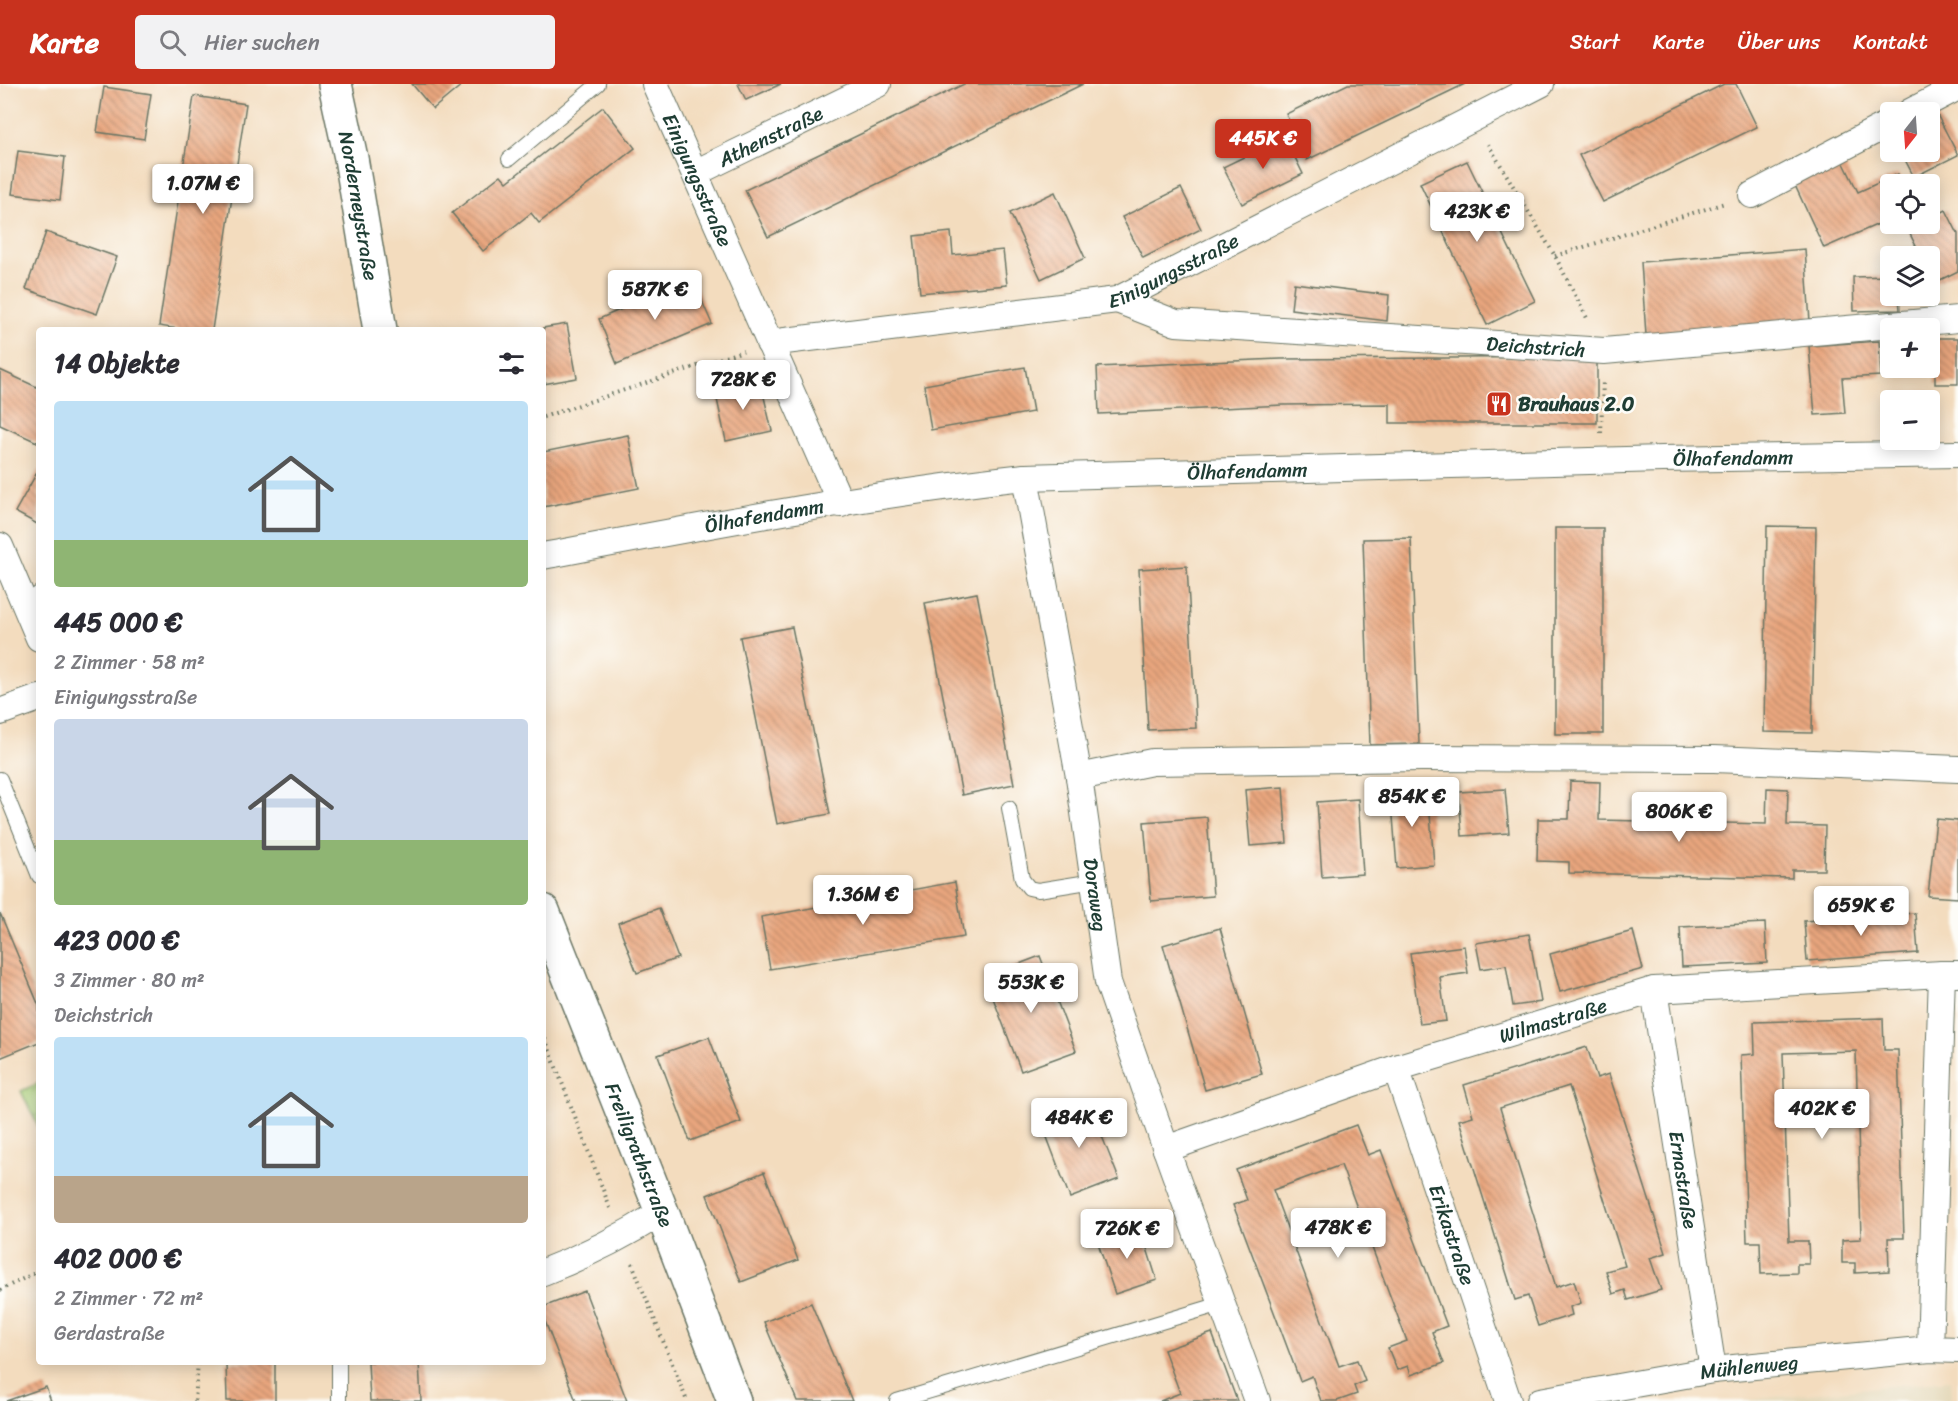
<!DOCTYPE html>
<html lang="de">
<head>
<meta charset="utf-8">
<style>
	:root { --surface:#fff; --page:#f2f2f3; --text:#2b2b33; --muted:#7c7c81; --accent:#c8321e }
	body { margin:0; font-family:Sriracha,sans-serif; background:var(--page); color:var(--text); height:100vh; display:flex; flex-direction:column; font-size:22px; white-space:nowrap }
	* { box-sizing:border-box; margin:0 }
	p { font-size:20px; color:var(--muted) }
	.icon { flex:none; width:33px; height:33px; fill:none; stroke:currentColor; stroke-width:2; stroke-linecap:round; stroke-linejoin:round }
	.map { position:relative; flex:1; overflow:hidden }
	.details { position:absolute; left:36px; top:243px; width:510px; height:1038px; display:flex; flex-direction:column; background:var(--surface); border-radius:6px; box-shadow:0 3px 15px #0003 }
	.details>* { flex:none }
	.needle { width:39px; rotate:197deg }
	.controls { position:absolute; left:1880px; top:18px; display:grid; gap:12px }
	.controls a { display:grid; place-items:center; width:60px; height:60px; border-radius:6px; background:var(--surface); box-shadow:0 3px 15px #0003; font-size:30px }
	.price { position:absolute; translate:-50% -51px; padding:0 14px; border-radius:6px; background:#fff; color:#222; font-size:20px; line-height:39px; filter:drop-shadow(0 2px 3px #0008) }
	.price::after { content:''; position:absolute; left:50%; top:36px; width:18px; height:14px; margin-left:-9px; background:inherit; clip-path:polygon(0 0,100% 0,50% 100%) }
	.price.on { background:var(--accent); color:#fff }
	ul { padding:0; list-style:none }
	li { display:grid; align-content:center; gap:12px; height:318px; padding:0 18px }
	li span { display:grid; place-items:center; height:186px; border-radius:6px; color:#555 }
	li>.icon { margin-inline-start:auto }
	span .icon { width:108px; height:108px; fill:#fffc; stroke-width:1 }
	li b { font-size:26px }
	h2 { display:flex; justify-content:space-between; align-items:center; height:72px; padding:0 18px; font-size:26px }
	header { display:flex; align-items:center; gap:36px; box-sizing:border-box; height:84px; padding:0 30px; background:var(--accent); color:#fff }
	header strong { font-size:28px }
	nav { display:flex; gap:33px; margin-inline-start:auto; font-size:21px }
	.search { width:420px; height:54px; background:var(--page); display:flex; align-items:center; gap:15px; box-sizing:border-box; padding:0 21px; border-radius:6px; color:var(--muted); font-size:22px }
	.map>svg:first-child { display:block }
	.built { fill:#e3d7b7 }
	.park { fill:url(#park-crowns); stroke:#658656; stroke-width:1.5 }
	.building { fill:url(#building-back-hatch) }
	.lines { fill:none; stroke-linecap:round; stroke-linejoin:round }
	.lane-casing { stroke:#697564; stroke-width:16 }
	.street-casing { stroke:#697564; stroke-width:28 }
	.secondary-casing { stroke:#697564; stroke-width:36 }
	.path { stroke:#697564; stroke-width:4; stroke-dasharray:1.5 4.5; stroke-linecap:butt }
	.lane { stroke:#fff; stroke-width:14 }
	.street { stroke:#fff; stroke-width:26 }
	.secondary { stroke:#fff; stroke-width:33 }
	.labels { text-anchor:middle; stroke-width:5; stroke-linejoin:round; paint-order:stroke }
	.street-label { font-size:20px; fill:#1f3d34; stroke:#fdfcf7 }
	.poi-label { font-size:20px; font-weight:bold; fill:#1f3d34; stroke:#fdfcf7; text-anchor:start }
</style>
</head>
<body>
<header>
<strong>Karte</strong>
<div class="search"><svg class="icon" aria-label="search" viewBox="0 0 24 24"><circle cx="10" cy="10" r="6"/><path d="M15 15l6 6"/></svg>Hier suchen</div>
<nav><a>Start</a><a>Karte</a><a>Über uns</a><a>Kontakt</a></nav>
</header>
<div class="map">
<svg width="1958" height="1317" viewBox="0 0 1958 1317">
	<defs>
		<pattern id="park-crowns" width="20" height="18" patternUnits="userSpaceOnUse" patternTransform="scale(1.5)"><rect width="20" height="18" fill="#abd079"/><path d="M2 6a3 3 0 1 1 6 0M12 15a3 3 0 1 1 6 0" fill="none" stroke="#8baa64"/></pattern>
		<pattern id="building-back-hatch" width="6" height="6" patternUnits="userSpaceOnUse" patternTransform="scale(1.5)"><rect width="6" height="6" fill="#e9a67e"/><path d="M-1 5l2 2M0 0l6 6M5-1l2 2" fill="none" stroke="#bc8868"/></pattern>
	</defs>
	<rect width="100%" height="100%" fill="#fdfcf7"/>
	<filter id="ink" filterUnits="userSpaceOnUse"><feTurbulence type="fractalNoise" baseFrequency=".0167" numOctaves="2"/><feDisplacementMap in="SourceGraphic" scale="12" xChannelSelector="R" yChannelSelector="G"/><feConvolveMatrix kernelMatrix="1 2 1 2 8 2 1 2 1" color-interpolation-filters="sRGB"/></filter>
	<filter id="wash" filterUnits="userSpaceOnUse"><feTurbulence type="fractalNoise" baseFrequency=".008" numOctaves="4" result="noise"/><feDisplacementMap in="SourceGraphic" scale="24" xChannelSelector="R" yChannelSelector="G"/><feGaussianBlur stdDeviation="1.35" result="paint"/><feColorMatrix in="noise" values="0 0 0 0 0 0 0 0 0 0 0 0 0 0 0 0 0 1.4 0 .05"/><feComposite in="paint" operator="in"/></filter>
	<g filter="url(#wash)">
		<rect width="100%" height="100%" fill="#f3dcbe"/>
		<polygon class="built" points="1950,1296 1951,1317 1737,1317"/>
		<polygon class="park" points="39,999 39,1044 21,1007"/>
		<g id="blocks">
			<g class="building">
				<polygon points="412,0 463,0 433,25"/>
				<polygon points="738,0 781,0 746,16"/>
				<polygon points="964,0 1083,0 768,153 745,106"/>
				<polygon points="1348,0 1465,0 1307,76 1286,30"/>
				<polygon points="1724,0 1736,0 1757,43 1603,118 1579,71"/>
				<polygon points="104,3 151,10 144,55 97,48"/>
				<polygon points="194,12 246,20 212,246 184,246 159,242"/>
				<polygon points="603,23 635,64 539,139 531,129 483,167 452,129 501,91 507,98"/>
				<polygon points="1933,23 1958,71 1914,93 1901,68 1929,68 1929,28"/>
				<polygon points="1285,53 1303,90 1242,120 1223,83"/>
				<polygon points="18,67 65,73 60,116 12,110"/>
				<polygon points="1842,75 1858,108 1898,90 1903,100 1890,100 1890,135 1824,164 1793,97"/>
				<polygon points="1467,77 1535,217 1487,241 1420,99"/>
				<polygon points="1181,104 1201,145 1143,174 1122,133"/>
				<polygon points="1055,108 1085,174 1041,195 1010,129"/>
				<polygon points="1946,126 1958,150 1958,187 1934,199 1929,189 1929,172 1921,172 1908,146 1920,140 1929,140 1929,135"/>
				<polygon points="46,148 117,173 97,230 26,205"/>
				<polygon points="951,148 953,171 1003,166 1007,201 920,209 914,152"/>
				<polygon points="1805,165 1810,238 1646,251 1641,178"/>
				<polygon points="1890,192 1890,212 1899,212 1900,226 1854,227 1853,193"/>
				<polygon points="692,194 712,240 617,280 599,235"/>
				<polygon points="1294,199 1389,211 1387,237 1291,225"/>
				<polygon points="567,240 577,294 543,300 543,244"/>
				<rect x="1935" y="254" width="23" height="46"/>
				<polygon points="1879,257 1881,292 1842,294 1845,329 1815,331 1809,262"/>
				<polygon points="1597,273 1597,339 1390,339 1390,320 1282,321 1099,330 1097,283 1281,275"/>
				<polygon points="1025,283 1033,328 931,346 924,301"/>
				<polygon points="0,286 39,304 39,359 0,341"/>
				<polygon points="760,296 772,347 726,357 715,306"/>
				<polygon points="628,351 639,404 543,423 543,368"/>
				<polygon points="39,385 39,441 15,428"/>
				<polygon points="1767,442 1816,443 1812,649 1764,648"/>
				<rect x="1555" y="444" width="48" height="206"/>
				<polygon points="1411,454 1419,660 1370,661 1363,455"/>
				<polygon points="1187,482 1196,644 1148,646 1139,485"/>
				<polygon points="977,509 1014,700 962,711 925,519"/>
				<polygon points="792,543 830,730 777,740 740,553"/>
				<polygon points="1570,697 1600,698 1599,736 1766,740 1767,704 1788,705 1787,741 1825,742 1824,786 1792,786 1792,794 1569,789 1569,778 1537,777 1538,735 1569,735"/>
				<polygon points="1283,703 1287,759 1250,762 1245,706"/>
				<polygon points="1428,705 1434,781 1397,784 1391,707"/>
				<polygon points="1505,705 1509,749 1462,752 1459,708"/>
				<polygon points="1358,715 1363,790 1322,793 1317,718"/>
				<polygon points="1207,733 1213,812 1151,817 1144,738"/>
				<polygon points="1936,735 1958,737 1958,814 1928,812"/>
				<polygon points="955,798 964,853 770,885 761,833"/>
				<polygon points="659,824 678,874 637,889 618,839"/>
				<polygon points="0,829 39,922 39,958 0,974"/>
				<polygon points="1915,829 1918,869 1807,877 1804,837"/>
				<polygon points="1765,839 1767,879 1682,883 1680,843"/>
				<polygon points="1220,844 1262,990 1205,1006 1163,861"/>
				<polygon points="1633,847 1643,885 1560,908 1550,870"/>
				<polygon points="1529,850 1541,918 1513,922 1506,881 1481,885 1476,859"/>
				<polygon points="1464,862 1468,889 1440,893 1446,937 1420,940 1410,869"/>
				<polygon points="1040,872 1076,967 1021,987 985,893"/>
				<polygon points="1883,934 1884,966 1898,966 1904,1154 1888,1154 1889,1187 1855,1189 1855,1179 1842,1179 1842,1156 1861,1155 1856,967 1783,969 1789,1157 1808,1157 1809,1180 1797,1180 1797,1189 1761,1190 1760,1158 1747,1158 1741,971 1755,970 1754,938"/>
				<polygon points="709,953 741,1038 690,1057 658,971"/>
				<polygon points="1587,963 1597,994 1609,990 1666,1169 1650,1174 1661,1206 1628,1216 1625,1206 1613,1210 1606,1187 1625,1182 1569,1002 1500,1024 1556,1203 1574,1197 1581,1219 1570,1223 1572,1231 1538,1242 1528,1212 1515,1216 1459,1036 1473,1032 1464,1001"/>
				<polygon points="1088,1017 1119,1095 1070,1114 1040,1035"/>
				<polygon points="1356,1041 1368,1071 1381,1066 1447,1242 1432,1248 1444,1279 1411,1291 1408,1282 1397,1286 1388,1264 1407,1257 1341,1081 1273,1106 1339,1282 1357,1276 1365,1297 1354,1302 1357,1310 1337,1317 1321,1317 1312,1292 1300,1297 1243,1146 1233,1121 1247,1116 1236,1086"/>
				<polygon points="764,1088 798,1176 741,1198 707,1111"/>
				<polygon points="1140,1142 1157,1196 1115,1210 1097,1156"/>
				<polygon points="585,1207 622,1304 627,1317 576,1317 543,1232 543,1223"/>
				<polygon points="811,1219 852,1317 797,1317 764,1238"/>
				<polygon points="1212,1249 1237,1317 1160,1317 1180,1309 1164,1266"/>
				<polygon points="226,1278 275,1278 275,1317 227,1317"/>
				<polygon points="368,1278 419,1278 421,1317 370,1317"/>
				<polygon points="46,1303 51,1317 6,1317"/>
			</g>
		</g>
	</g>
	<g filter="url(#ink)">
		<use href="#blocks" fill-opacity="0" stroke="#697564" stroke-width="1.5"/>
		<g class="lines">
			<g class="lane-casing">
				<g id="lane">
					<polyline points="509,75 598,0"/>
					<polyline points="25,521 39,509"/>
					<polyline points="0,695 39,792"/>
					<polyline points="1009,724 1022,795 1029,804 1038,806 1094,797"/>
					<polyline points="339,1278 339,1317"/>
					<polyline points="897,1317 1221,1220"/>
				</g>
			</g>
			<g class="street-casing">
				<g id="street">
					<path id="s1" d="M655,0L841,420"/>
					<polyline points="1910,28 1958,3"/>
					<path id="s2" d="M695,89L878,0"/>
					<polyline points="1752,111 1890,39"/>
					<path id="s3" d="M1117,216L1176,239L1604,267L1958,235"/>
					<path id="s4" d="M769,259L1117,216L1541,0"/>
					<path id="s5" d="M1025,393L1079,693L1108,898L1166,1065L1257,1317"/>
					<polyline points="0,462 39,554"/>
					<path id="s6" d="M543,472C703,442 863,411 1025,393L1662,375L1958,370"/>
					<polyline points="0,628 39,614"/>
					<polyline points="1079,693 1152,678 1422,674 1714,675 1958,685"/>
					<path id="s7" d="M1654,906L1713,1286"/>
					<path id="s8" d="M1396,984L1508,1317"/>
					<path id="s9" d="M1166,1065L1396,984L1654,906L1942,890H1958"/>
					<path d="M543,1188C585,1172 624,1152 662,1128"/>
					<polyline points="1930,1265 1942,890"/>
					<path id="s10" d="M1540,1317L1713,1286L1930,1265L1958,1266"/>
				</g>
			</g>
			<g class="secondary-casing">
				<g id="secondary">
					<path id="s11" d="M335,0L351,74L380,246"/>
					<path id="s12" d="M543,827L662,1128L734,1317"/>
				</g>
			</g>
			<g class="path">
				<polyline points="1488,60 1555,172 1588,236"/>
				<polyline points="1555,172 1725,119"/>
				<polyline points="543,333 743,267"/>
				<polyline points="1601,349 1603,297"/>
				<polyline points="543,949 610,1124"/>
				<polyline points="632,1179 687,1317"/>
				<polyline points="0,1206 39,1187"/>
				<polyline points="195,1317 198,1278"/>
			</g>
			<use href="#lane" class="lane"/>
			<use href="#street" class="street"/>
			<use href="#secondary" class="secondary"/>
		</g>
	</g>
	<defs>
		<g id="restaurant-square" transform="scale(1.35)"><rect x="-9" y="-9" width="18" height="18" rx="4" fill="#c8321e" stroke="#fdfcf7"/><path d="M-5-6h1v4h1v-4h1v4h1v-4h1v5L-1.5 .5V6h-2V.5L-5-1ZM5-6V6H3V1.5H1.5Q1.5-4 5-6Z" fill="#fff"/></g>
	</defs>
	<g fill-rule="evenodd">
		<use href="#restaurant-square" x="1499" y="320"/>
	</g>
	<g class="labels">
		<g class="street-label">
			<text dy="7" stroke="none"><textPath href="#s2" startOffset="84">Athenstraße</textPath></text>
			<text dy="7" stroke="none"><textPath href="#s1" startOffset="105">Einigungsstraße</textPath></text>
			<text dy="7" stroke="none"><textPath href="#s11" startOffset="124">Norderneystraße</textPath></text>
			<text dy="7" stroke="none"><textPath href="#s4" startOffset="414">Einigungsstraße</textPath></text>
			<text dy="7" stroke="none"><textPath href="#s3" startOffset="424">Deichstrich</textPath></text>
			<text dy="7" stroke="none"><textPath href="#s6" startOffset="1197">Ölhafendamm</textPath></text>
			<text dy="7" stroke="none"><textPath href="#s6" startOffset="711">Ölhafendamm</textPath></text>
			<text dy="7" stroke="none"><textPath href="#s6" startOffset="225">Ölhafendamm</textPath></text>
			<text dy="7" stroke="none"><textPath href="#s5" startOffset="424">Doraweg</textPath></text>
			<text dy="7" stroke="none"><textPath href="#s9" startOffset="408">Wilmastraße</textPath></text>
			<text dy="7" stroke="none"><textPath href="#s12" startOffset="262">Freiligrathstraße</textPath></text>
			<text dy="7" stroke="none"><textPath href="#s7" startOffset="192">Ernastraße</textPath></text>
			<text dy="7" stroke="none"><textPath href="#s8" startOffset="176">Erikastraße</textPath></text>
			<text dy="7" stroke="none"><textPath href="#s10" startOffset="212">Mühlenweg</textPath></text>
		</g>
		<g class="poi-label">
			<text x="1518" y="327">Brauhaus 2.0</text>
		</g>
	</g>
</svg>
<div class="controls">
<a><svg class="needle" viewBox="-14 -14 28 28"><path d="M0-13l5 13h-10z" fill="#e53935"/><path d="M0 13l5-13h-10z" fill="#7c7c81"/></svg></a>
<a><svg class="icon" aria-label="locate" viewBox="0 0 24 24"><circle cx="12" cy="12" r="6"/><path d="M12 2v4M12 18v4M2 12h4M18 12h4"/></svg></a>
<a><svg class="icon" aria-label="layers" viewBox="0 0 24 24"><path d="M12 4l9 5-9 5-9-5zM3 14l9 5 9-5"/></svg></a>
<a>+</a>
<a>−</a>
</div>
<b class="price on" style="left:1263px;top:86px">445K €</b>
<b class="price" style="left:203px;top:131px">1.07M €</b>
<b class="price" style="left:1477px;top:159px">423K €</b>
<b class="price" style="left:655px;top:237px">587K €</b>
<b class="price" style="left:743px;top:327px">728K €</b>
<b class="price" style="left:1412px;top:744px">854K €</b>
<b class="price" style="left:1679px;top:759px">806K €</b>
<b class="price" style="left:863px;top:842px">1.36M €</b>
<b class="price" style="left:1861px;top:853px">659K €</b>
<b class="price" style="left:1031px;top:930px">553K €</b>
<b class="price" style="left:1822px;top:1056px">402K €</b>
<b class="price" style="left:1079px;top:1065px">484K €</b>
<b class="price" style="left:1338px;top:1175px">478K €</b>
<b class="price" style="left:1127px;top:1176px">726K €</b>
<section class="details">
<h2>14 Objekte<svg class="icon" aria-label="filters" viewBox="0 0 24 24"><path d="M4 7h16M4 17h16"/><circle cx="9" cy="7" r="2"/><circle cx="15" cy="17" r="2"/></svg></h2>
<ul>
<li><span style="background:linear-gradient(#bfe0f5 75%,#8fb573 0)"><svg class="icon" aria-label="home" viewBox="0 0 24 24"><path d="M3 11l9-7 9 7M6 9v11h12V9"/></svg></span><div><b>445 000 €</b><p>2 Zimmer · 58 m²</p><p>Einigungsstraße</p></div></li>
<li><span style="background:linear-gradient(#c9d6e8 65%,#8fb573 0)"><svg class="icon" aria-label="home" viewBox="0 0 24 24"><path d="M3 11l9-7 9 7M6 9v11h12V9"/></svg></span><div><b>423 000 €</b><p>3 Zimmer · 80 m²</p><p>Deichstrich</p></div></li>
<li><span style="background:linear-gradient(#bfe0f5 75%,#b9a48a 0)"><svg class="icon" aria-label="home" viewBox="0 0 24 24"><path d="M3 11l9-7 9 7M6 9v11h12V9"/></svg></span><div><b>402 000 €</b><p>2 Zimmer · 72 m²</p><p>Gerdastraße</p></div></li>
</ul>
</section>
</div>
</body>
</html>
